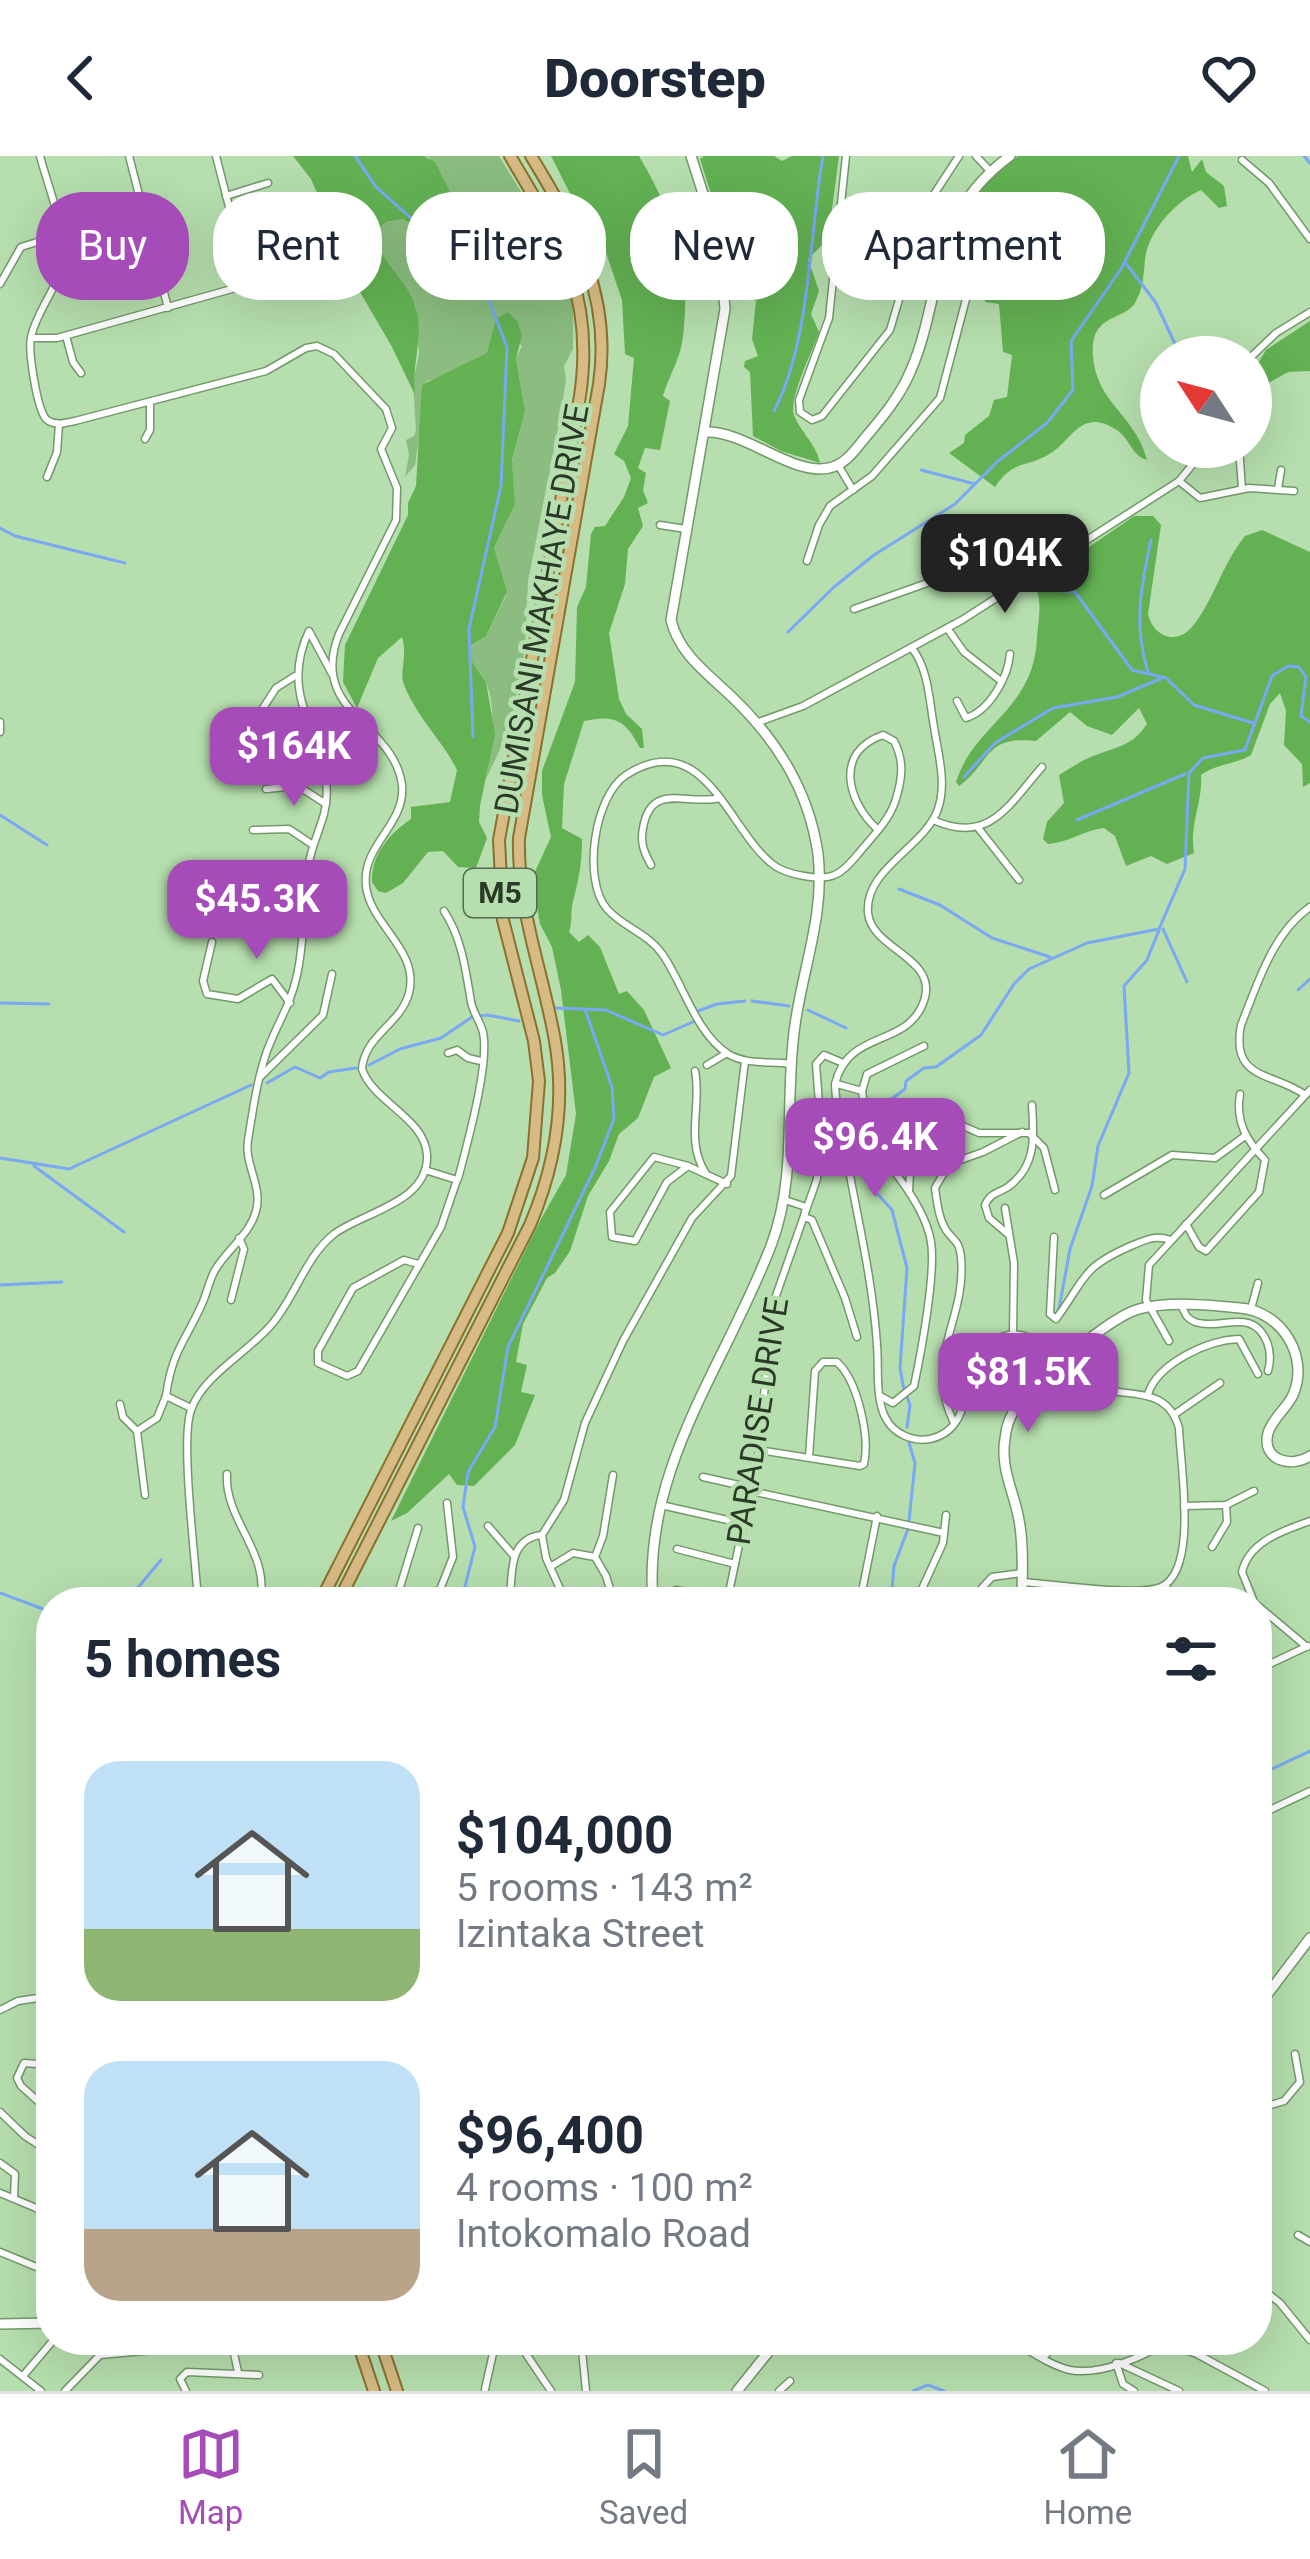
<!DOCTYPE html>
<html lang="en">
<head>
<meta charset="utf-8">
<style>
	:root { --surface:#fff; --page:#f2f2f3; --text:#1f2937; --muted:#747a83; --line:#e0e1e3; --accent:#a54cb8 }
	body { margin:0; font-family:Roboto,sans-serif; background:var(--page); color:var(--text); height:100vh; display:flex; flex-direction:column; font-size:45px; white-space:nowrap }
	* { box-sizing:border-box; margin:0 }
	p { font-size:39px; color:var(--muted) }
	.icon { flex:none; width:66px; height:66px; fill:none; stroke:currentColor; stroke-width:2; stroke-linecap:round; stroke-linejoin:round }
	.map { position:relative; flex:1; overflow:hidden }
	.drawer { position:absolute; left:36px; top:1431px; width:1236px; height:768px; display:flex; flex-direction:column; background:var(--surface); border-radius:48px; box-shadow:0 12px 48px #0002 }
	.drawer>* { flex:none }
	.top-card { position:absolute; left:36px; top:36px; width:1239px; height:108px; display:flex; gap:24px }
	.needle { width:78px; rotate:306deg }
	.controls { position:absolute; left:1140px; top:180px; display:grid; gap:24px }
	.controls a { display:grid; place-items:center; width:132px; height:132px; border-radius:50%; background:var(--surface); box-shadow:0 12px 48px #0002; font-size:60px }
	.price { position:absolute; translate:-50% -102px; padding:0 27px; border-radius:24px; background:var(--accent); color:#fff; font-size:39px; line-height:78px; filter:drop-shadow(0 3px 6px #0008) }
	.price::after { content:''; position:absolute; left:50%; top:72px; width:36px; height:27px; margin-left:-18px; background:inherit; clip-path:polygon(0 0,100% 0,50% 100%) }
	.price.selected { background:#222; color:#fff }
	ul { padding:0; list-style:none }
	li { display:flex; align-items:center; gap:36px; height:300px; padding:0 48px }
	li span { display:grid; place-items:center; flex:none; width:336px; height:240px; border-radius:36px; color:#555 }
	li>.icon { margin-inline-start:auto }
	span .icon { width:144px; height:144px; fill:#fffc; stroke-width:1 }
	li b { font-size:51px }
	h2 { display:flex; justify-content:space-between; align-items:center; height:144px; padding:0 48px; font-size:51px }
	.chip { padding:0 42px; border-radius:48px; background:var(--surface); box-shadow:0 12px 48px #0002; font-size:42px; line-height:108px }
	.chip.selected { background:var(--accent); color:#fff }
	header { display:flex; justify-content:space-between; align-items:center; height:156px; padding:0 48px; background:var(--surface); font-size:54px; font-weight:800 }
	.menu { display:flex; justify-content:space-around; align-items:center; height:168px; border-top:3px solid var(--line); background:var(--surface); font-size:33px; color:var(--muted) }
	.menu a { display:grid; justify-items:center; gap:6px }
	.menu .selected { color:var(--accent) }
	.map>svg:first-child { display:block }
	.green { fill:#8abd7f }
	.forest { fill:#63b153 }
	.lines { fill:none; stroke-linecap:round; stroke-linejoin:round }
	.stream { stroke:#7aa8f4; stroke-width:3 }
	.street-casing { stroke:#73996b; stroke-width:9 }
	.secondary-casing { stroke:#73996b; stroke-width:12 }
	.primary-casing { stroke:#8a712e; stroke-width:14 }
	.street { stroke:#fff; stroke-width:6 }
	.secondary { stroke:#fff; stroke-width:9 }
	.primary { stroke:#d7bb84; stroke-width:10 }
	.labels { text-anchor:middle; stroke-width:9; stroke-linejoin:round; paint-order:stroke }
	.shield { fill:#b6deae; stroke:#546b50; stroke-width:3 }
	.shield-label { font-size:30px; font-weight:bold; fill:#2a3a27 }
	.street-label { font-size:33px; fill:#2a3a27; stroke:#b6deae }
</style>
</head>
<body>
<header><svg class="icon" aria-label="back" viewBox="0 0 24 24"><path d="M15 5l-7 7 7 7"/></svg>Doorstep<svg class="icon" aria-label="heart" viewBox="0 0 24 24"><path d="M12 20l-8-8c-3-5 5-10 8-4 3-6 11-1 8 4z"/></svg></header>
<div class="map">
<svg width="1310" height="2235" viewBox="0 0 1310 2235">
	<rect width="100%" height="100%" fill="#b6deae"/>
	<path class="green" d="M424,0H499L539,65L565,120L573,149V193L564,210L566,223L560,263L528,425L525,493L510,572L486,623C491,596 498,549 485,525C481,516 473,509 468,500L470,492L486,480L506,440L494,392L515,348L512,305L525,255L516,203L522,190L496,163L488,197L448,220L427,225L415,309L405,321L409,299L406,284L414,280L416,274L413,225L419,199L416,151L377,93L374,81L386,66L403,63L447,92L429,1Z"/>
	<g class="forest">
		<path d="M293,0H424L435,6L461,58L453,90L448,92L403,63L386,66L375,78C379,107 409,124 416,153C424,182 411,210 415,239L392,191L318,64L314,54L320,44L311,23Z"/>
		<path d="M551,0H639C675,61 693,115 682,187C679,205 668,222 663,240L670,245L660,294L645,292L638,312L646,317L643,334L648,347L638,352L643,370L628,393L625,428L609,477L619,543L626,558L642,573L644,592H640C626,565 616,558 584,565L564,628L562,672L582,683C582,706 579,723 573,745C570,756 573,765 569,776L579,786L588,779L600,791L619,838L627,835L644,854L671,912L654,921L638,962L619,978L609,1005L588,1040L570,1095L555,1117L547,1122L523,1168L516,1206L527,1209L521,1236L535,1239L515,1289L474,1330L457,1329L449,1318L407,1357L391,1365L541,1063L566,1019L576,958L561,834L552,791L540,768L532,722L551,681L542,639V615L575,526L577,451L586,431L591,378L595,371L605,370L624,341L631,322L624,305L614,298L628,270L634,202L625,198L622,144L598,73L586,69Z"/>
		<path d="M704,0H774L782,5L792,0H839L830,68L823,76L822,89L808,103L819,135L811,158L819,176C813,194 788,243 794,259C801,277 817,289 820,307L781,295L753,280L750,216L744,211L745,205L758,200L752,183L756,145L749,141L733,142L724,79L700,3Z"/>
		<path d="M1018,0H1188L1192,16L1202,3L1206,16L1224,30L1227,50L1219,52L1201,34C1176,45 1148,75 1145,104C1143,121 1144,131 1135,147C1122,166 1090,157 1093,200C1096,247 1135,258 1147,304C1131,300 1130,281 1115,273C1081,252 1072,284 1051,297C1026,313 1015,302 995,331L949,297L964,287L965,279L989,260L994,244L1007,241L1012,199L1003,196L999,148L985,146L984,130L1000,125L997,76L969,50L984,27Z"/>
		<path d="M508,156L517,165L522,179L516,203L525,255L512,304L515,348L494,392L507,436L486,480L470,491L468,500L486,526L495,578L480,650L479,666L487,682L476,712L458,711L443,695L428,696L403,727L386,737L378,735L372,726C371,699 389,678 411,663V651L450,646L457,614C441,582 419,565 404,529C399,515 408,500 402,481L378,502L357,552L343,526L345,489L408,359V347L416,330L422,229L487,197L496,163Z"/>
		<polygon points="1310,165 1310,215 1288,216 1265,229 1251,219 1266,194"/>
		<path d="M1134,360H1153L1161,369L1148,458C1153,479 1174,490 1191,472C1212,449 1222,408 1245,380L1262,374L1310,396V627L1303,631L1302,608L1284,589L1286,555L1280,537L1270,548L1251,599C1234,609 1218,607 1201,619C1203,647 1189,667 1194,697L1167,708L1151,700L1126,710L1115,680L1104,672C1084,674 1068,687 1048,688L1043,683L1047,666L1064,647L1059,619C1071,612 1083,603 1096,599C1119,590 1132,590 1147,568L1139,552L1112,579L1087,570L1070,556L1036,585C984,579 991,607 959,630L956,626C975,567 1033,555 1037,483C1038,462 1043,449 1035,428L1059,414L1066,424L1078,420L1082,413L1073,402Z"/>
	</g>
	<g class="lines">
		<g class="stream">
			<polyline points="355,0 376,31 471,115 488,142 507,191 501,330 469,473 473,581"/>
			<polyline points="1304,0 1310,7"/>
			<polyline points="1125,106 1156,147 1181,201"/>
			<path d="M774,255C811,184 809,79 823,0"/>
			<polyline points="921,314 975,328"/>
			<polyline points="0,372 15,380 125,407"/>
			<polyline points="1064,435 1075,436 1132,514 1166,522 1194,549 1253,567"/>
			<polyline points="788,476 834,431 874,399 955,348 998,305 1047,267 1073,234 1071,185 1121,113 1179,0"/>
			<path d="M1148,516C1133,468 1141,431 1151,384"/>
			<polyline points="964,621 995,587 1053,552 1117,541 1160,523"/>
			<polyline points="0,659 47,689"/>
			<polyline points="1077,664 1185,618"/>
			<polyline points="899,733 940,749 992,782 1050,801"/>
			<polyline points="1163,773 1187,826"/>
			<polyline points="1298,834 1310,823"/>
			<polyline points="752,845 789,850"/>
			<polyline points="0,847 49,848"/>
			<polyline points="556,852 606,854 663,879 695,865"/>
			<polyline points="808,854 846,872"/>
			<polyline points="698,855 717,848 745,845"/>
			<polyline points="369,909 400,893 441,882 472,861 487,859 519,865"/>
			<polyline points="267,927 295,911 320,922 329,916 356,912"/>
			<polyline points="0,1002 69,1013 251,929"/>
			<polyline points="34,1010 124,1076"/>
			<polyline points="0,1129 62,1126"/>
			<polyline points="1059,1153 1070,1093 1092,1030 1098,990 1129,917 1124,830 1147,804 1159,774"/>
			<polyline points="904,1234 900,1212 907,1112 892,1054 874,1034 866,1013 882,950 905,933 906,925 924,912 936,911 981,879 1014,828 1029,813 1087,787 1159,773 1185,713 1189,617 1203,602 1245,594 1272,520 1288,510 1299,511 1306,521 1301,560 1310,566"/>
			<polyline points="907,1241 910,1249 907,1271"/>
			<polyline points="909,1287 915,1307 909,1365"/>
			<polyline points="0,1437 51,1456"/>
			<polyline points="126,1446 161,1404"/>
			<polyline points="461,1446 475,1391 463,1351 468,1316 495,1271 508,1191 595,1012 614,963 612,931 585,853"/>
			<polyline points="891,1446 894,1410 908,1373"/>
			<polyline points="1257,1620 1310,1595"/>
			<polyline points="47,1878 51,1878"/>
			<polyline points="913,2235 928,2229 944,2235"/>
		</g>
		<g class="street-casing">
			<g id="street">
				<path d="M40,0C48,31 65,70 62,102C60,131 37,153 31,181C28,195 37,255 47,264C56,270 65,267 75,265L266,215L306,192L317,190L334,198L386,253L392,272L381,293L397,332L396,364L339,478C308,557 394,567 402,629C406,669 361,689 366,730C370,769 420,794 409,837C401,868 364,880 362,913C373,946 425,962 427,999C429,1047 363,1056 334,1078C306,1100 295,1141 272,1168C249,1196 203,1219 191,1254C180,1285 196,1406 198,1446"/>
				<polyline points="129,0 168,152"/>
				<polyline points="846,0 829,162 799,244 800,256 812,264 822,260 890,174 927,49 959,0"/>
				<polyline points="976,0 990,15"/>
				<polyline points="1242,4 1269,27 1310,83"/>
				<polyline points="226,40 268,27"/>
				<polyline points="245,126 261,134 304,119 315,129"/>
				<polyline points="0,128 21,91 60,79"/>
				<polyline points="66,180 73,206 81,217"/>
				<polyline points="33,182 57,182 239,131 245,113 216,0"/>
				<polyline points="1251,201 1276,177 1310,156"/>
				<polyline points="145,283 150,274 150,246"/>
				<polyline points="1239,291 1242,333"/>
				<polyline points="838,309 853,334"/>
				<polyline points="47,321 57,296 59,268"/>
				<polyline points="1179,325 1200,342 1249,332 1294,335"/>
				<polyline points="1278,333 1281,314"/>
				<polyline points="660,369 686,373"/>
				<polyline points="992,404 1019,375"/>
				<polyline points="807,405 819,369 830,350 872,320 940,242 975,109 968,95 948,88"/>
				<polyline points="854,453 992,404 1024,422"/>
				<polyline points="947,472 964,496 1001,525"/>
				<path d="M912,492C929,515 929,543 934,571C938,597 947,627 938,653C925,691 864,713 868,757C872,796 946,802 921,852C901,891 848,875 835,928C836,955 843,982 848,1009C859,1068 873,1128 877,1189C879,1211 875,1240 885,1261C893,1278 913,1286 930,1283C981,1272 956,1202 997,1183C1038,1163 1057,1216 1088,1229C1123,1244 1166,1226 1179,1272C1180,1308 1199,1414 1161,1431C1137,1441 1052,1428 1022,1426"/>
				<path d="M957,545L966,562C989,555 1008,522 1010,498"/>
				<polyline points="0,566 0,576"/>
				<polyline points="756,567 803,550 962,464 1179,325 1207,291"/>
				<polyline points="243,583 276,532 295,520"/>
				<polyline points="266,633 298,630 326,648"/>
				<path d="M933,664C989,689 1008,650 1042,611"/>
				<polyline points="979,673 1019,724"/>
				<polyline points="253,674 289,673 313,689"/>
				<path d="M651,709C644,696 640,687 643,672C651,625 686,650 720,642"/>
				<polyline points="235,723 276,716 306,740"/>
				<path d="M444,755C462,782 466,816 471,846C473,856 479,864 482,873C492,901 466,992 458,1023"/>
				<polyline points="212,786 203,825 207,838 238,843 272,823 290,847"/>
				<polyline points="448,897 457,894 468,902 481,905"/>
				<path d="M790,908C770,905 747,909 728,898C696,877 684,830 663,799C648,777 624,772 607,753C582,724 594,640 626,619C703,569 728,672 771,707C780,715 792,718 804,720C832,725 841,719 858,698C871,682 888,666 895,646C902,624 905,606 894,585L883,579C834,596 847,645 877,673"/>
				<polyline points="707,909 727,897"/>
				<path d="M695,915C702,948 685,984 705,1016"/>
				<polyline points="261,920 323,859 332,818"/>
				<polyline points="837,928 862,935"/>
				<path d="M1305,939C1274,916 1230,925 1241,869C1258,827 1272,778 1310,751"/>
				<polyline points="867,971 862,935 867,918 924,890"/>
				<polyline points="688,1010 667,1026 635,1085 612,1081 610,1056 654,1001 688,1010 727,1028"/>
				<polyline points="909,1035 911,995 930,969 947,963 979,977 1029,977 1044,992 1055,1034"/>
				<polyline points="1104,1039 1172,999 1215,1002 1245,980"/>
				<polyline points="785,1044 806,1051 804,1061 812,1064 845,1142 857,1181"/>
				<polyline points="1005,1052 1014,1107 1013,1179"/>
				<path d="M1186,1068L1199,1091L1206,1095L1259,1036L1265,1004C1247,985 1235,966 1240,938"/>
				<path d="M1009,1079L989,1062L985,1049C991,1036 997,1038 1008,1031C1037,1010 1034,980 1032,949"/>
				<path d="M1054,1081L1050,1158L1056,1163C1087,1121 1080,1112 1133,1089C1148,1083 1155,1079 1171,1084"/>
				<polyline points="418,1108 404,1104 353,1132 318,1195 318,1207 347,1220 358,1215 441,1071 457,1024 425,1014"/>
				<polyline points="231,1144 244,1093 239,1082"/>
				<path d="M1182,1151C1186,1159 1186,1162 1195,1166C1221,1175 1252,1150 1267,1186C1271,1196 1271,1204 1268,1215"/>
				<polyline points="1251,1153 1258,1127"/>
				<polyline points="1169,1185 1146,1144 1149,1109 1310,934"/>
				<path d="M1148,1238C1158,1207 1208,1184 1239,1183L1258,1218"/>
				<path d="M880,1240L893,1247L914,1230C921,1197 936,1117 931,1086C927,1060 906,1030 890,1010L894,988L910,953"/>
				<polyline points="120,1248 123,1261 137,1275 157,1262 166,1240"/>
				<path d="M191,1252L166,1240C172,1195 185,1186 202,1148C207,1137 209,1125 215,1114C227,1094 250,1078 256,1055C263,1030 244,1009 248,984C253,954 257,923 267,895C277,868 291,848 297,819C305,784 303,747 308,711C311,692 319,676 324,658C341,590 273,551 309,475L332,518"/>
				<polyline points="1175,1258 1220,1227"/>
				<path d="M954,1267C922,1200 967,1166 961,1101C959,1087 957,1087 949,1078C939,1067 937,1046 935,1032L949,1008L983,996L1022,976"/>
				<polyline points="137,1275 145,1339"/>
				<path d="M759,1294L860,1310L864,1308C870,1281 858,1225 837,1206H823L815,1215L809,1301"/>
				<path d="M227,1318C224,1364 271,1397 260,1446"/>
				<polyline points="703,1321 752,1332"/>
				<polyline points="751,1335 944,1377"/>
				<polyline points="661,1349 745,1368"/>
				<polyline points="1184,1350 1226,1349 1254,1335"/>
				<polyline points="488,1370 514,1400"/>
				<polyline points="1212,1391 1227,1366 1226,1349"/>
				<polyline points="677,1393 735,1408"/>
				<polyline points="595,1401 603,1380 613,1319"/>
				<polyline points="550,1411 573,1397 595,1401 606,1420 614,1446"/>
				<polyline points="1165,1429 1176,1446"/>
				<polyline points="399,1446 400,1431 418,1372"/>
				<polyline points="435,1446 453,1401 447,1347"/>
				<path d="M510,1446C512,1419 508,1382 542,1379"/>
				<polyline points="566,1446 546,1402 542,1379 564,1344 585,1267 623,1185 692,1062 731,1020 745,905"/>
				<polyline points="673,1446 676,1434 727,1445"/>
				<polyline points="727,1446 759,1294 772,1151 817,1023 820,960 816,908 824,899 843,907"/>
				<polyline points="860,1446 877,1360"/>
				<polyline points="916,1446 943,1387 946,1359"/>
				<polyline points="969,1446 992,1421 1022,1417"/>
				<path d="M1254,1446L1242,1416C1249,1385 1283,1375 1310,1365"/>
				<polyline points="1257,1449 1307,1491"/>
				<polyline points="1257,1514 1308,1490"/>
				<polyline points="1257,1660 1310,1635"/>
				<polyline points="1257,1673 1265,1679 1257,1693"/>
				<polyline points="0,1854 18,1845 51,1840"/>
				<polyline points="51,1909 24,1907 17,1922 21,1930 51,1957"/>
				<polyline points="1257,1953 1284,1945 1300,1926 1295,1898"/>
				<polyline points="0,1956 25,1980 51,1997"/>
				<polyline points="0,2007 15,2018 14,2042"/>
				<polyline points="0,2037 36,2052 51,2066"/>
				<polyline points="1298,2079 1310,2086"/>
				<polyline points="0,2096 51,2117"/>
				<polyline points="1257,2129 1280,2147 1310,2184"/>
				<polyline points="502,2184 524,2195 551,2235"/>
				<polyline points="581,2184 586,2235"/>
				<path d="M1010,2184C1029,2194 1049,2209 1070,2214C1101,2220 1145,2200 1170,2184"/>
				<polyline points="232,2188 238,2216"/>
				<polyline points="1165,2188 1197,2198 1265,2235"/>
				<polyline points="1043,2202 1059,2184"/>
				<polyline points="0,2203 41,2235"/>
				<polyline points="1116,2207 1123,2228 1134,2235"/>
				<polyline points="1119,2207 1179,2235"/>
				<polyline points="23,2220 51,2187"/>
				<polyline points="485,2233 496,2184"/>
				<polyline points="65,2235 100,2199 232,2187"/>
				<polyline points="186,2235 180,2223 187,2216 259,2219"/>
				<polyline points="779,2235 790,2225"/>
			</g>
		</g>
		<g class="secondary-casing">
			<g id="secondary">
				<path d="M706,276C746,275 792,320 829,312C845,309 855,294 864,283C882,262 901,239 911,214C932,166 934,110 956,63C969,36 987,17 1010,0"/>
				<path d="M653,1446C642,1311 727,1207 772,1087C798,1016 784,942 795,869C803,811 825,758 818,698C809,635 778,585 732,541C708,518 679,498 671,464L725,153L719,88L691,0"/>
				<path d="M1022,1446C1022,1419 1024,1390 1019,1364C1014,1336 1000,1312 1005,1283C1006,1271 1010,1259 1018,1249C1038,1224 1109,1161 1139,1153C1168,1145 1210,1149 1240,1152C1281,1155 1310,1200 1293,1239C1287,1252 1272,1263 1268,1277C1261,1305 1292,1312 1310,1300"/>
				<polyline points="1257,1852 1310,1782"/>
				<polyline points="0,2168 51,2167"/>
				<polyline points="737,2235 778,2184"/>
			</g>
		</g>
		<g class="primary-casing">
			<g id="primary">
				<path d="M320,1446L508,1077L533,1002L539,925L534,885L503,764L499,684L580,240C595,138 560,84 510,0"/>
				<path d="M338,1446L530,1069C555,1010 566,948 555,885C543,816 517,753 519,682L599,228C612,140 575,72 531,0"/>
				<polyline points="357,2184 374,2235"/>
				<polyline points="380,2184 397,2235"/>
			</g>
		</g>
		<use href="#street" class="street"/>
		<use href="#secondary" class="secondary"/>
		<use href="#primary" class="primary"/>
	</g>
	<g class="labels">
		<rect class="shield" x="464" y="713" width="72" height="48" rx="9"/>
		<g class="shield-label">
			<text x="500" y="747">M5</text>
		</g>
		<g class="street-label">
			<text transform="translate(541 453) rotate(-80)" y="12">DUMISANI MAKHAYE DRIVE</text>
			<text transform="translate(757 1265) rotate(-81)" y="12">PARADISE DRIVE</text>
		</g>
	</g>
</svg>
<div class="controls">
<a><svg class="needle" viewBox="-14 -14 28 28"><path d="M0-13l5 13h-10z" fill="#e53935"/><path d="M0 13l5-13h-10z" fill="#747a83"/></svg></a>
</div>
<b class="price selected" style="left:1005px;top:460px">$104K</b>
<b class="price" style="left:294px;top:653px">$164K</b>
<b class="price" style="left:257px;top:806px">$45.3K</b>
<b class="price" style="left:875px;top:1044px">$96.4K</b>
<b class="price" style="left:1028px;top:1279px">$81.5K</b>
<div class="top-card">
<a class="chip selected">Buy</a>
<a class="chip">Rent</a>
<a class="chip">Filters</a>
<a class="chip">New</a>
<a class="chip">Apartment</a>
</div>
<section class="drawer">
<h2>5 homes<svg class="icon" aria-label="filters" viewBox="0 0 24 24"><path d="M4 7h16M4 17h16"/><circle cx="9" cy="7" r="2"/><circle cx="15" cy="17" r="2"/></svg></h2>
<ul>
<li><span style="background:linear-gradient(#bfe0f5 70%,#8fb573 0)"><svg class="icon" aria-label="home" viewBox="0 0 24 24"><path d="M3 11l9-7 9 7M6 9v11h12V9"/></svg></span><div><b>$104,000</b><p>5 rooms · 143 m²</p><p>Izintaka Street</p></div></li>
<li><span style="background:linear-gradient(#bfe0f5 70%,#b9a48a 0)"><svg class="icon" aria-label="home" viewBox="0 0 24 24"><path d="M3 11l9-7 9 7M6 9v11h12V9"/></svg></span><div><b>$96,400</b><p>4 rooms · 100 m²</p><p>Intokomalo Road</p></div></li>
</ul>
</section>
</div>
<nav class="menu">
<a class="selected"><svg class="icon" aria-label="map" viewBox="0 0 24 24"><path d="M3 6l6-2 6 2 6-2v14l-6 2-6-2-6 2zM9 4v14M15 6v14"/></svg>Map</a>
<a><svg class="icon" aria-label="saved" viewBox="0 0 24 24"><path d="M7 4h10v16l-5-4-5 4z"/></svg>Saved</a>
<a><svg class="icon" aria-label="home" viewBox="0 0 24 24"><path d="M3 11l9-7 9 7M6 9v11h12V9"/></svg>Home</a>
</nav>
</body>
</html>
